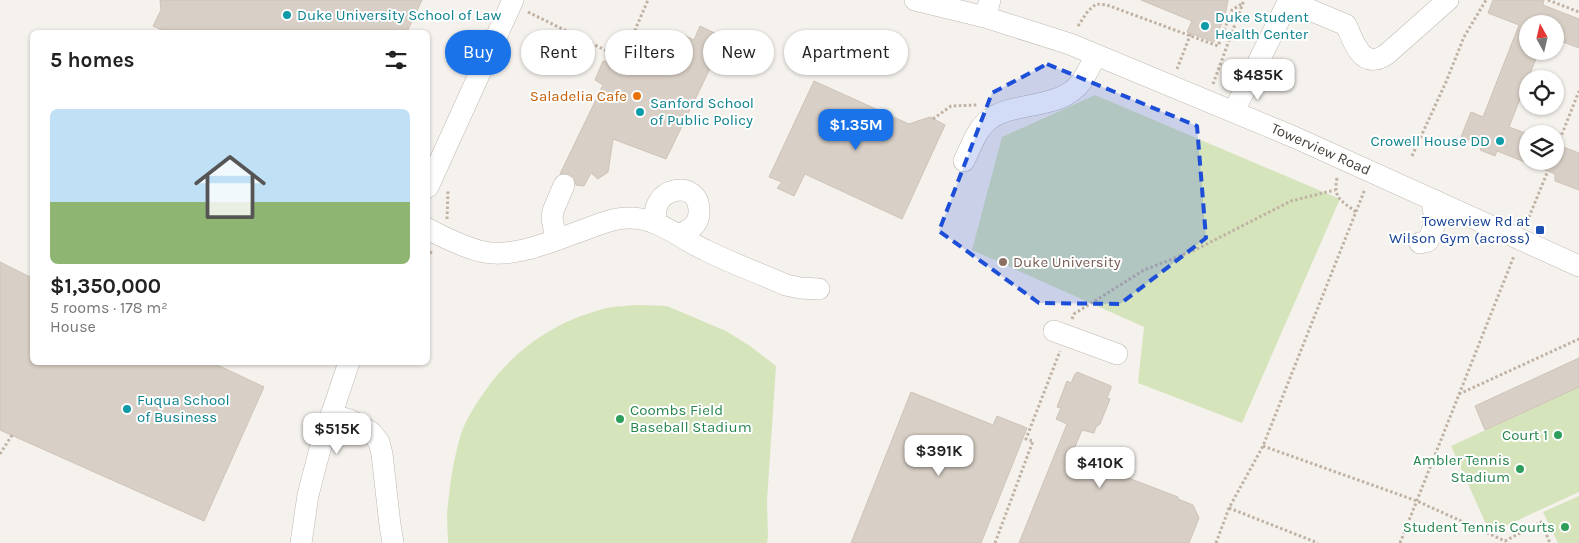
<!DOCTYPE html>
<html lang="en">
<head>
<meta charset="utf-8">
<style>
	:root { --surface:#fff; --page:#f6f6f6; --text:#222; --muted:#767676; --line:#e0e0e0; --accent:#1a73e8 }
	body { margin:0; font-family:Karla,sans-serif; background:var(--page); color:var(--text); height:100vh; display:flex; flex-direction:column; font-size:19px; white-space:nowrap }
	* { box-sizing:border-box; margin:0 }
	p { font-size:16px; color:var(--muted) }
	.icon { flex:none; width:28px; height:28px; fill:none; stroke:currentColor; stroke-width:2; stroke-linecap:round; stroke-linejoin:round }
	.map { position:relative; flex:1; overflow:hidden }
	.details { position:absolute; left:30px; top:30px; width:400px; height:335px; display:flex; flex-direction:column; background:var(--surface); border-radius:8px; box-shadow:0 1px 4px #0004 }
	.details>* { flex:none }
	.hud { position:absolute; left:445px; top:30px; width:475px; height:45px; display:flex; gap:10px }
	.needle { width:32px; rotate:352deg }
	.controls { position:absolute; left:1519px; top:15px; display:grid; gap:10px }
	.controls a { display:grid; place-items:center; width:45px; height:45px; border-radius:50%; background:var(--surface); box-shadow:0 1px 4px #0004; font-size:25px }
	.price { position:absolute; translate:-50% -42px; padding:0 11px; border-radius:10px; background:#fff; color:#222; font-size:16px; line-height:32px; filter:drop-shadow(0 1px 2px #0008) }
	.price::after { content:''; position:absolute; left:50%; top:30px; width:15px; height:11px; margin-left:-8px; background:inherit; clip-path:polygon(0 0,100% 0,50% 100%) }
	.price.active { background:var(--accent); color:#fff }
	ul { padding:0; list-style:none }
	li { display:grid; align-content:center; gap:10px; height:265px; padding:0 20px }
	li+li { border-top:1px solid var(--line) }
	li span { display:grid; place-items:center; height:155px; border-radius:8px; color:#555 }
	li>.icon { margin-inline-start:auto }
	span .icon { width:90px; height:90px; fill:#fffc; stroke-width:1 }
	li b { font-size:21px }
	h2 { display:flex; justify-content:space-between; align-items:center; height:60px; padding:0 20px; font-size:21px }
	.tag { padding:0 18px; border-radius:22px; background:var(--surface); box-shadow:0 1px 4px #0004; font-size:18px; line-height:45px }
	.tag.active { background:var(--accent); color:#fff }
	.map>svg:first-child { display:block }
	.green { fill:#d6e4bb }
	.building { fill:#d8cfc6; stroke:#cfc3b7 }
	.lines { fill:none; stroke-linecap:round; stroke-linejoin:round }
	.minor-casing { stroke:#bfb8b0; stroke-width:22 }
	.path { stroke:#bfb2a3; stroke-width:3; stroke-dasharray:2.5 2.5; stroke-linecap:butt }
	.minor { stroke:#fff; stroke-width:21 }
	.path-bridge { stroke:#bfb2a3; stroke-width:3; stroke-dasharray:2.5 2.5; stroke-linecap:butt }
	.marked { fill:#1d4ed8; fill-opacity:0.2; stroke:#1d4ed8; stroke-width:4; stroke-dasharray:10 6; stroke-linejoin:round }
	.culture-dot { fill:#0f9aa8; stroke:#fff; stroke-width:2 }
	.food-dot { fill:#e8710a; stroke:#fff; stroke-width:2 }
	.transit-dot { fill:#1a4fb4; stroke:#fff; stroke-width:2 }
	.education-dot { fill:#8d6e63; stroke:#fff; stroke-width:2 }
	.leisure-dot { fill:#2e9e5b; stroke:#fff; stroke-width:2 }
	.labels { text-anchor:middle; stroke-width:4; stroke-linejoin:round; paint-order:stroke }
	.culture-label { font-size:15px; fill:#0d838f; stroke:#fff; text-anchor:start }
	.food-label { font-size:15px; fill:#c56008; stroke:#fff; text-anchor:end }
	.street-label { font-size:15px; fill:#49423b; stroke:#fff }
	.transit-label { font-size:15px; fill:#164399; stroke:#fff; text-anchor:end }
	.education-label { font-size:15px; fill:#785e54; stroke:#fff; text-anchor:start }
	.leisure-label { font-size:15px; fill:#27864d; stroke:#fff; text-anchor:end }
</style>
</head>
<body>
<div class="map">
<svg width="1579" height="543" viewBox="0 0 1579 543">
	<rect width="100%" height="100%" fill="#f5f1ed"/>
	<g class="green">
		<polygon points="1095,95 1340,199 1242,423 1138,383 1144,327 972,250 1002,137"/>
		<path d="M638,305L667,306L726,331L750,346L776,366L767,501L768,537L767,543H448C448,531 446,517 448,505C450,482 454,457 461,434C466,419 476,404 485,391C514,349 557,320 607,308C617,306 628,306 638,305Z"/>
		<polygon points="1579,387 1579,492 1490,533 1451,446"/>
		<polygon points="1579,496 1579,543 1558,543 1543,512"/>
	</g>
	<g class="building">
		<polygon points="160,0 422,0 407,32 166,32 153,26 161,10"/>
		<polygon points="1141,0 1228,0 1225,16 1214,42 1187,32 1192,21"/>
		<polygon points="1493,0 1544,0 1543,5 1579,19 1579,48 1555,39 1555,24 1528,24 1528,51 1539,51 1509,127 1528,134 1528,161 1555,161 1555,144 1579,153 1579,190 1555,181 1555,174 1497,151 1495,156 1480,150 1482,145 1461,137 1471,112 1483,117 1519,25 1488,13"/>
		<polygon points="700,26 725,38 666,159 613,139 608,172 598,179 591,173 584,186 576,185 574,178 569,174 560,174 603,85 595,80 603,61 614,62 621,48 639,54 643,46 670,59 682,34 694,40"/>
		<polygon points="814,81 909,124 930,117 945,125 902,219 805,174 794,196 777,188 782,182 769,177"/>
		<polygon points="0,262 32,278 32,362 211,362 264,387 204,521 0,430"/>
		<polygon points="1579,358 1579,387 1485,430 1475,406"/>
		<polygon points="1077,372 1111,386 1111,388 1107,398 1110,399 1100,424 1096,427 1094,433 1082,430 1071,456 1178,497 1178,499 1193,505 1199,518 1189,543 1019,543 1067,424 1056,419 1061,408 1057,407 1067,381 1071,383 1075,374"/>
		<polygon points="911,392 993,425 997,416 1027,428 981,543 851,543"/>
	</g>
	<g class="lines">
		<g class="minor-casing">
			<g id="minor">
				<polyline points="915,0 985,17 1070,44 1294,137 1579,266"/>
				<path d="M1289,1L1346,25C1352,37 1359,63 1376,59C1379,59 1384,56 1387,54L1448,0"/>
				<polyline points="985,17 990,0"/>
				<polyline points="1234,111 1289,0"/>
				<path d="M964,161C971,147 977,128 990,119C999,112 1012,109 1023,107C1043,103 1068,100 1081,82C1087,74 1091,64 1096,55"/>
				<polyline points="428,187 513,0"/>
				<path d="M657,224C645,188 701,175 699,213C699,225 689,231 679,234"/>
				<path d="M428,229C445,238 465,248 484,252C515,258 552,241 581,231C597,225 614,217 632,218C660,219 681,239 705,250C731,263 759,273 786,285L800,288L819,289"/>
				<polyline points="556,240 552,218 553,211 564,185"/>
				<polyline points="1420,243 1428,241 1438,216 1433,209 1436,201"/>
				<polyline points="1054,331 1117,354"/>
				<polyline points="331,415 350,420 371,432 379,442 382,454 390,525 393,543"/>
				<polyline points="301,543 308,495 320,449 349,362"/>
			</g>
		</g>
		<g class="path">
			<polyline points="1548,0 1579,12"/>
			<polyline points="528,12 607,51 614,41 629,44 648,0"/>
			<polyline points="1078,26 1088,11 1096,4 1107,5 1218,46 1232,10 1243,3"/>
			<polyline points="1213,84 1244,0"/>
			<polyline points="933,119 951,106 977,105"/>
			<polyline points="1558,144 1579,91"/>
			<polyline points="1412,156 1446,82 1464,37 1486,0"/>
			<path d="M1337,178C1333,199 1341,200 1356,212"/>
			<polyline points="447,219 448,191"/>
			<polyline points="1527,222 1547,173"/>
			<polyline points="428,258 432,250"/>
			<polyline points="1072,319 1074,314 1144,270 1193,251 1291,201 1335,190"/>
			<polyline points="1459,394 1579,339"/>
			<polyline points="1263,446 1417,501 1505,541 1541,522 1550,543"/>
			<polyline points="0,454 12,435"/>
			<polyline points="1229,508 1318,543"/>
			<polyline points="995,543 1033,441 1026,439 1060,351"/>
			<polyline points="1216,543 1229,508 1263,446 1365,189"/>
			<polyline points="1400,543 1514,256"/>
		</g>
		<use href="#minor" class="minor"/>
		<polyline class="path-bridge" points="1177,69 1191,33"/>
	</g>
	<path class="marked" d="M1047,64L1197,126L1206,238L1120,304L1039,303L939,231L992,93Z"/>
	<g class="culture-dot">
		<circle cx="287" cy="15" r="5"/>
		<circle cx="1205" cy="26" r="5"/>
		<circle cx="640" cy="112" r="5"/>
		<circle cx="1500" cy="141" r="5"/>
		<circle cx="127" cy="409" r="5"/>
	</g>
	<circle class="food-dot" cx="637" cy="96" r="5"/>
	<rect class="transit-dot" x="1535" y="225" width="10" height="10" rx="2.5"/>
	<circle class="education-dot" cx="1003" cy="262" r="5"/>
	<g class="leisure-dot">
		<circle cx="620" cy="419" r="5"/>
		<circle cx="1558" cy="435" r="5"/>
		<circle cx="1520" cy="469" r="5"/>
		<circle cx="1565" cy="527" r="5"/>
	</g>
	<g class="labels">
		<g class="culture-label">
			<text x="297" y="20">Duke University School of Law</text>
			<text x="1215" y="22">Duke Student<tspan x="1215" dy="17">Health Center</tspan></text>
			<text x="650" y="108">Sanford School<tspan x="650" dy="17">of Public Policy</tspan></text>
			<text x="1490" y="146" text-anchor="end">Crowell House DD</text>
			<text x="137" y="405">Fuqua School<tspan x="137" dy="17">of Business</tspan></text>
		</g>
		<g class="food-label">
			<text x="627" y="101">Saladelia Cafe</text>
		</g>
		<g class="street-label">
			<text transform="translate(1321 149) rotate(24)" y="5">Towerview Road</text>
		</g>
		<g class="transit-label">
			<text x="1530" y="226">Towerview Rd at<tspan x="1530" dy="17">Wilson Gym (across)</tspan></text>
		</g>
		<g class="education-label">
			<text x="1013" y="267">Duke University</text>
		</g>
		<g class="leisure-label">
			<text x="630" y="415" text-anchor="start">Coombs Field<tspan x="630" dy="17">Baseball Stadium</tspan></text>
			<text x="1548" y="440">Court 1</text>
			<text x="1510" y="465">Ambler Tennis<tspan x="1510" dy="17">Stadium</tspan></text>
			<text x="1555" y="532">Student Tennis Courts</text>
		</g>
	</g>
</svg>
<div class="controls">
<a><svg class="needle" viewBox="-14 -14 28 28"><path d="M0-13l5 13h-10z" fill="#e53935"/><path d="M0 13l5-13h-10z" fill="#767676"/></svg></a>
<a><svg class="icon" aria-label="locate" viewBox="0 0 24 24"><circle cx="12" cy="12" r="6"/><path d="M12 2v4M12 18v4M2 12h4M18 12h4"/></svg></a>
<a><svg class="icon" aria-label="layers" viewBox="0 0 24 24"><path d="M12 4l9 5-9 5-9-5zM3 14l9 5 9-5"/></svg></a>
</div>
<b class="price" style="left:1258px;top:101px">$485K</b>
<b class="price active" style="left:856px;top:151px">$1.35M</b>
<b class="price" style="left:337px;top:455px">$515K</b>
<b class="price" style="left:939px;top:477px">$391K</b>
<b class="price" style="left:1100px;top:489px">$410K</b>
<div class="hud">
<a class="tag active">Buy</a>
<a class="tag">Rent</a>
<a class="tag">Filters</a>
<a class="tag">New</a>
<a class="tag">Apartment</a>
</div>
<section class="details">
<h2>5 homes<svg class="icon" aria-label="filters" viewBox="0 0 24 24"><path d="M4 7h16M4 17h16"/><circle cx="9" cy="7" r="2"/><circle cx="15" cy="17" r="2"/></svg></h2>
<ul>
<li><span style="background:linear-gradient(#bfe0f5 60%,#8fb573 0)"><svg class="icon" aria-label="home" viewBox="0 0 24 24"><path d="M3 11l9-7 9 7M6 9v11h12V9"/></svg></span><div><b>$1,350,000</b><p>5 rooms · 178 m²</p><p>House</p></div></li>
</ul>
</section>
</div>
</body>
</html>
